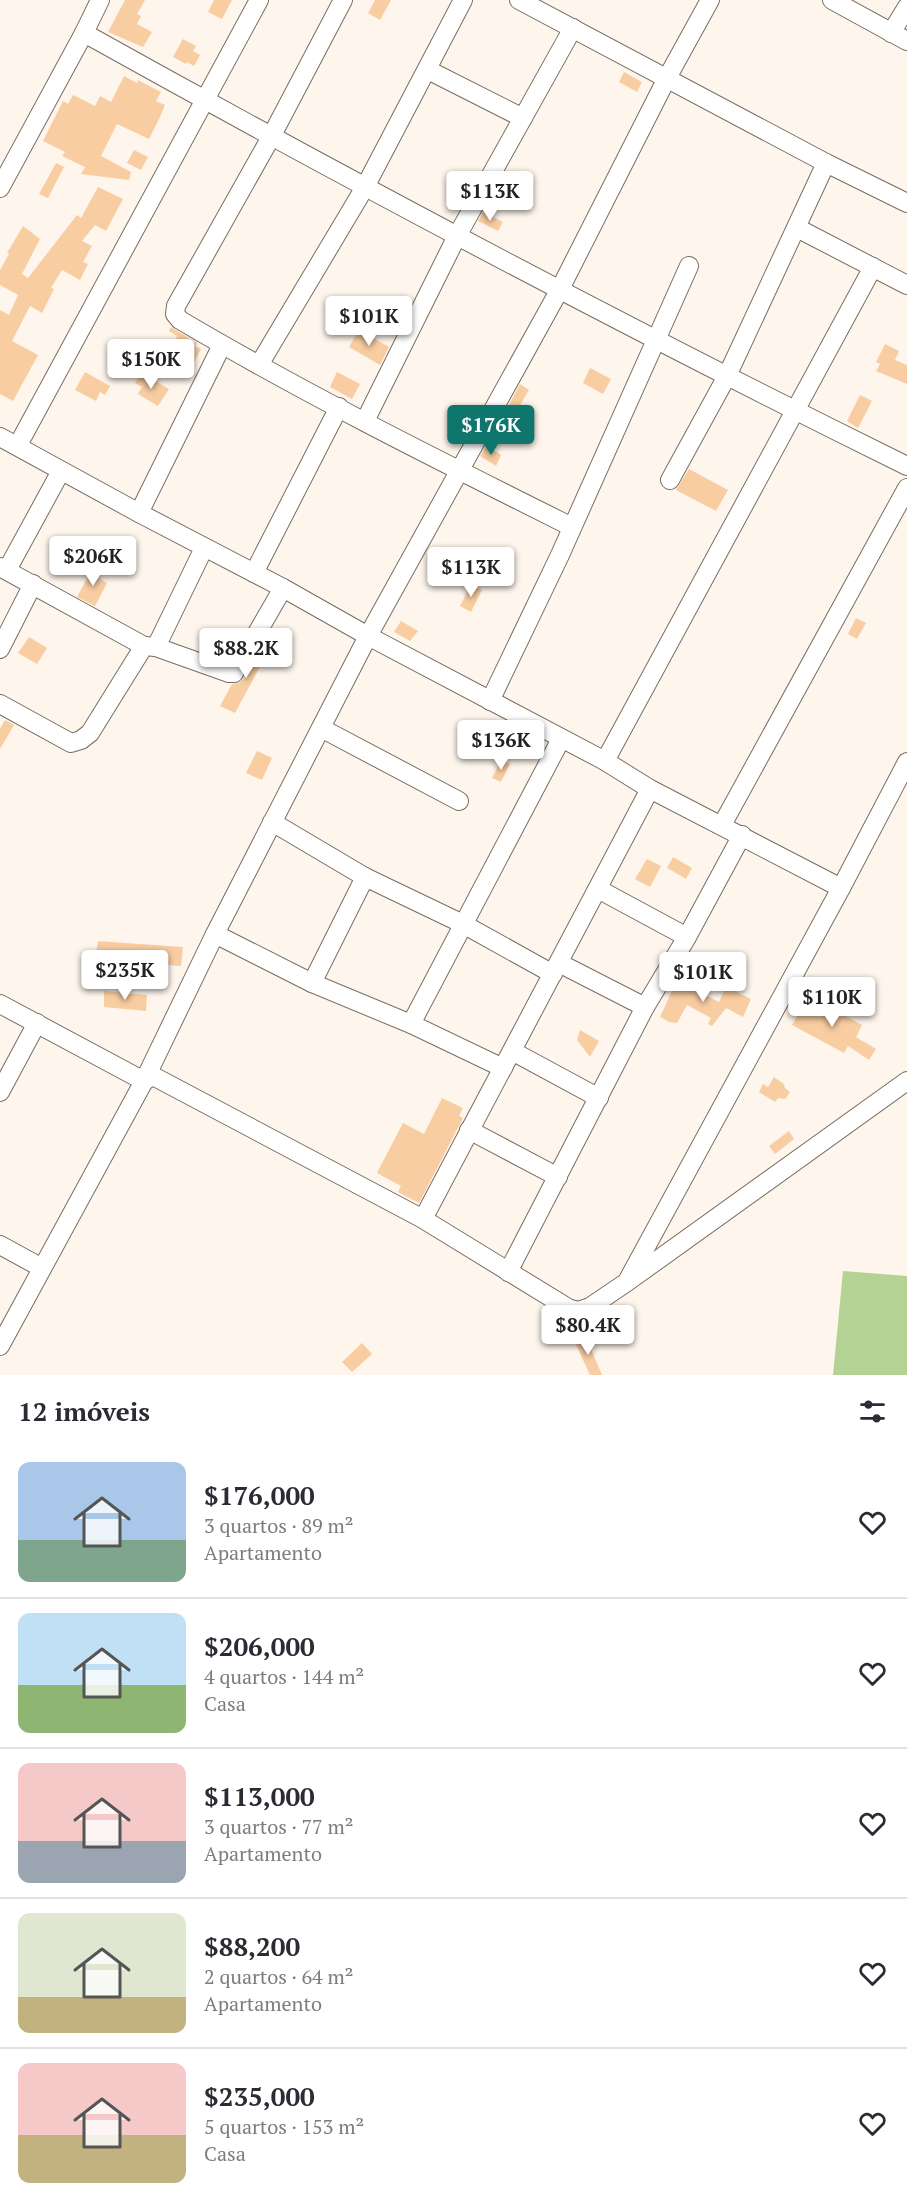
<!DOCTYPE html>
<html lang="pt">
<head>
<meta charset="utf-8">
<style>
	:root { --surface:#fff; --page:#f2f2f3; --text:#2b2b33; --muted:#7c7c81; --line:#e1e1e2; --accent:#0f766e }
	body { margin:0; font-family:"PT Serif",serif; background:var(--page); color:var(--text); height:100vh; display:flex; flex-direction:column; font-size:22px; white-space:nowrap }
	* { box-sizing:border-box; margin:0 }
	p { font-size:20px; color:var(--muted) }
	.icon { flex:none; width:33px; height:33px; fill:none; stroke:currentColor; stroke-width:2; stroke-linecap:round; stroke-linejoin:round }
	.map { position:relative; height:1375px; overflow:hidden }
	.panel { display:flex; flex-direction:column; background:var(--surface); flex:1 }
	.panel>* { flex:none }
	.price { position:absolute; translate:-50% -51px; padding:0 14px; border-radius:6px; background:#fff; color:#222; font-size:20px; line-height:39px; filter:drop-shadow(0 2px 3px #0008) }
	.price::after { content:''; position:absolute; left:50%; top:36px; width:18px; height:14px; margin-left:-9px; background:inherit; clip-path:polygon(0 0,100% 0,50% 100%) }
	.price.selected { background:var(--accent); color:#fff }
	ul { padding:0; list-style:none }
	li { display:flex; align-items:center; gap:18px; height:150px; padding:0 18px }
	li+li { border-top:2px solid var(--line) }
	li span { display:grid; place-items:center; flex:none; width:168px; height:120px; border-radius:12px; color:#555 }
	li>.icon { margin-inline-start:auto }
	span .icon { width:72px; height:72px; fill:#fffc; stroke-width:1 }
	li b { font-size:26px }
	h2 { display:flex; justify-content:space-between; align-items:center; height:72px; padding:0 18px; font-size:26px }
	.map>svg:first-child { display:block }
	.green { fill:#b3d293 }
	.building { fill:#f9cda2 }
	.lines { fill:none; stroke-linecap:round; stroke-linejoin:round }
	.minor-casing { stroke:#7a6d60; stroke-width:20 }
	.minor { stroke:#fff; stroke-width:18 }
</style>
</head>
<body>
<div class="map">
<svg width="907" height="1375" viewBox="0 0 907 1375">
	<rect width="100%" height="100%" fill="#fef5ec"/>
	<polygon class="green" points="843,1271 907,1276 907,1375 833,1375"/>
	<g class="building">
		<polygon points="125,0 145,0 137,14 141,16 137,24 152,32 143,47 108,32"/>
		<polygon points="214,0 232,0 222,19 208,12"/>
		<polygon points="375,0 391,0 380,20 368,13"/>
		<polygon points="183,39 196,46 193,51 200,55 194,66 187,62 186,64 173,57"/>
		<polygon points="624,72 642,82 637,92 619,82"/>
		<polygon points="124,76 137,83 138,80 161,92 156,101 165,105 160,117 149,139 117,124 101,156 131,172 129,180 81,174 85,167 62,156 65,152 43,141 63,101 68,104 73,95 95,106 100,96 111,102"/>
		<polygon points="134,150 148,157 141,170 127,163"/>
		<polygon points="56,163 64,167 48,198 39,194"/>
		<polygon points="98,187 123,199 106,231 95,225 82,241 92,246 83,262 88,264 80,280 62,270 51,288 54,289 42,313 30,306 12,341 38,355 13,401 0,394 0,310 9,315 18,295 0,285 0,270 9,254 7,253 23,226 40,239 22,274 28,278 77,215 81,218"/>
		<polygon points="483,212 503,222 498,231 478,221"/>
		<polygon points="171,327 197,343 195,346 201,349 193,364 169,351 177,336 169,331"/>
		<polygon points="359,330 389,347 380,365 349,347"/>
		<polygon points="885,344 899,351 895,360 907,365 907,384 876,371 880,364 876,362"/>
		<polygon points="590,368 611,379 603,394 583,383"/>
		<polygon points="85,372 110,386 105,395 100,392 96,401 75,390"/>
		<polygon points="337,372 360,384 352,399 330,387"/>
		<polygon points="141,373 169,389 158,406 138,394 142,387 135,383"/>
		<polygon points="520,384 529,390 516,412 508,407"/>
		<polygon points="860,395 872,401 858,428 847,421"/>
		<polygon points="487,445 501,455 496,466 480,456"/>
		<polygon points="689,469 728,490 716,511 676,490"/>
		<polygon points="457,551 472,559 458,583 446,577"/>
		<polygon points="94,566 103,571 99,578 107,583 95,606 77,597"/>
		<polygon points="471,584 482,590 471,612 460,606"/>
		<polygon points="856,618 866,623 857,639 848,634"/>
		<polygon points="401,621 418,631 410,641 394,632"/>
		<polygon points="269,634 276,637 235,713 220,706 232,684 239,683 244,679"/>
		<polygon points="29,637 47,648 37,664 18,653"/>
		<polygon points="5,720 14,725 0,749 0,729"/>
		<polygon points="257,751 272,758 262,780 246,773"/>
		<polygon points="502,759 510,764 501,782 492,778"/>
		<polygon points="673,857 692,868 686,879 667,868"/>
		<polygon points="647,859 661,866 650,887 635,879"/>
		<polygon points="98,941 183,947 181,966 139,963 138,969 94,967"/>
		<polygon points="677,980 719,1002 726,987 751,999 743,1017 726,1008 712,1026 708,1024 711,1018 687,1005 677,1023 669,1022 660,1017"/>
		<polygon points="104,991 147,995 146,1011 104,1007"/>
		<polygon points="809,996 862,1025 856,1037 876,1049 869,1060 848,1046 844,1053 792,1025"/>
		<polygon points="580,1030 599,1041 590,1057 577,1040"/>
		<polygon points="774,1077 784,1084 785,1088 790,1092 785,1099 778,1098 775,1102 759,1092 763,1084 768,1087"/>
		<polygon points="442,1098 463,1108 459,1116 463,1118 419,1203 398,1192 401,1186 377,1173 403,1123 424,1134"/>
		<polygon points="789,1131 794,1139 775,1154 769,1146"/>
		<polygon points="585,1335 602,1375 590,1375 574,1340"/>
		<polygon points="362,1343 372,1354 352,1372 342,1362"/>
	</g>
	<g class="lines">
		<g class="minor-casing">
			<g id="minor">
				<path d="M343,0L271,137L176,306L175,314L180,320C307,395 440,461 572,527"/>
				<polyline points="519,0 826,163 907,203"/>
				<polyline points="832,0 907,41"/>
				<path d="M84,33C355,184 629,329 907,466"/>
				<polyline points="891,33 907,7"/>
				<polyline points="428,70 523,118"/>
				<polyline points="0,188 84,33 100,0"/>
				<polyline points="797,228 907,285"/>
				<polyline points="259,365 365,187 463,0"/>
				<polyline points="365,421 457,236 573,28"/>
				<polyline points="0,437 139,513 283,588 368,636 605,761 650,789 841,888"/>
				<polyline points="18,445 259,0"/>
				<polyline points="670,480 727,376 826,163"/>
				<polyline points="139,513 222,345"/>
				<polyline points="0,567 144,646"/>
				<polyline points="7,570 61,471"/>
				<polyline points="254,573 339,407"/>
				<polyline points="156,647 229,673 234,673 283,588"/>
				<polyline points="0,649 33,584"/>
				<polyline points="490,701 560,555 689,266"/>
				<polyline points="0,704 71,743 81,740 90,733 144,646 156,647 204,548"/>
				<polyline points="321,728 459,801"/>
				<polyline points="605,761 873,267"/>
				<polyline points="272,822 365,877 463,924 553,974"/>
				<polyline points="722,825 907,488"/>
				<polyline points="598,889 687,937"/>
				<polyline points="215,934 312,983 411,1024 503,1068"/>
				<polyline points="559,963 645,1007"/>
				<polyline points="312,983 365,877"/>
				<polyline points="0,1004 144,1081"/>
				<polyline points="411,1024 561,739"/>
				<polyline points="512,1051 599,1098"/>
				<polyline points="144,1081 153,1076 423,1219 568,1308 578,1311 590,1307 627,1282 907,1081"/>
				<polyline points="0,1092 37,1023"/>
				<polyline points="469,1130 558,1177"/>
				<polyline points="423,1219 650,789"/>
				<polyline points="0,1245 42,1268"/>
				<polyline points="508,1272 645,1007 687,937 742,835"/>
				<polyline points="629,1278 841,888 907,762"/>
				<polyline points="0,1346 144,1081 215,934 368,636 560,289 667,78 710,0"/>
			</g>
		</g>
		<use href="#minor" class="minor"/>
	</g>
</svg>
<b class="price" style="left:490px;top:222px">$113K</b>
<b class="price" style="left:369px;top:347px">$101K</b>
<b class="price" style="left:151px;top:390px">$150K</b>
<b class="price selected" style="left:491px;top:456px">$176K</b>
<b class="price" style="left:93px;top:587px">$206K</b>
<b class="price" style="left:471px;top:598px">$113K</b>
<b class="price" style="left:246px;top:679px">$88.2K</b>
<b class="price" style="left:501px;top:771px">$136K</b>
<b class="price" style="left:125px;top:1001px">$235K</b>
<b class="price" style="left:703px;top:1003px">$101K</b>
<b class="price" style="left:832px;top:1028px">$110K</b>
<b class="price" style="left:588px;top:1356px">$80.4K</b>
</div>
<section class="panel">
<h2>12 imóveis<svg class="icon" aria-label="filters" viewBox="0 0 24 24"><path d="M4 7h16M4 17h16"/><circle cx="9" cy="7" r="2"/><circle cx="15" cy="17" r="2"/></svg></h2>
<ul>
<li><span style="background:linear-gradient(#a9c7e8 65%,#7fa58c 0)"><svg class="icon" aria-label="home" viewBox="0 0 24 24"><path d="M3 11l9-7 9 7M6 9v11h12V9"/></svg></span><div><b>$176,000</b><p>3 quartos · 89 m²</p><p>Apartamento</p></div><svg class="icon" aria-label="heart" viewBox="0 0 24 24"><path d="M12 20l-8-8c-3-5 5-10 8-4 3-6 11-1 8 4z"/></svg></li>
<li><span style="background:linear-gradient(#bfe0f5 60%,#8fb573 0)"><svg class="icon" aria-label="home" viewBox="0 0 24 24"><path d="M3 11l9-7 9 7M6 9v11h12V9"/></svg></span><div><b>$206,000</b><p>4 quartos · 144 m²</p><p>Casa</p></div><svg class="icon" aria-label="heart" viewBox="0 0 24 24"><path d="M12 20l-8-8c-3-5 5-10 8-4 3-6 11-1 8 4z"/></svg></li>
<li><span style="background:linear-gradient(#f6c9c9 65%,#9aa5b1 0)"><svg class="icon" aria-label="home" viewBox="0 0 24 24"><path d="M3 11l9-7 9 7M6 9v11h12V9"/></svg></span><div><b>$113,000</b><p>3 quartos · 77 m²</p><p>Apartamento</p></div><svg class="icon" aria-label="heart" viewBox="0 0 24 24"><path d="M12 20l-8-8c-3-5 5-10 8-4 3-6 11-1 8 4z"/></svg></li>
<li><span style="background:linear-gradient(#dfe7d0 70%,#c2b280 0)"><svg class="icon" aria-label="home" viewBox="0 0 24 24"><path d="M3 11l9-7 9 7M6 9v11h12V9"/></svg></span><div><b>$88,200</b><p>2 quartos · 64 m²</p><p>Apartamento</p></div><svg class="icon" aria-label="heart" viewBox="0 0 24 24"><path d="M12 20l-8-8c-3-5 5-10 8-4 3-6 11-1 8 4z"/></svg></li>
<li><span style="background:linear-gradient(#f6c9c9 60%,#c2b280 0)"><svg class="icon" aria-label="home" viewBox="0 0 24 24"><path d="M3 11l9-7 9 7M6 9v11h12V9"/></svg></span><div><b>$235,000</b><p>5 quartos · 153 m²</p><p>Casa</p></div><svg class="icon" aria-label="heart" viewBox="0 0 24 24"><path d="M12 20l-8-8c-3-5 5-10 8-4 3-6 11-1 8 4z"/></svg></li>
</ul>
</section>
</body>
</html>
